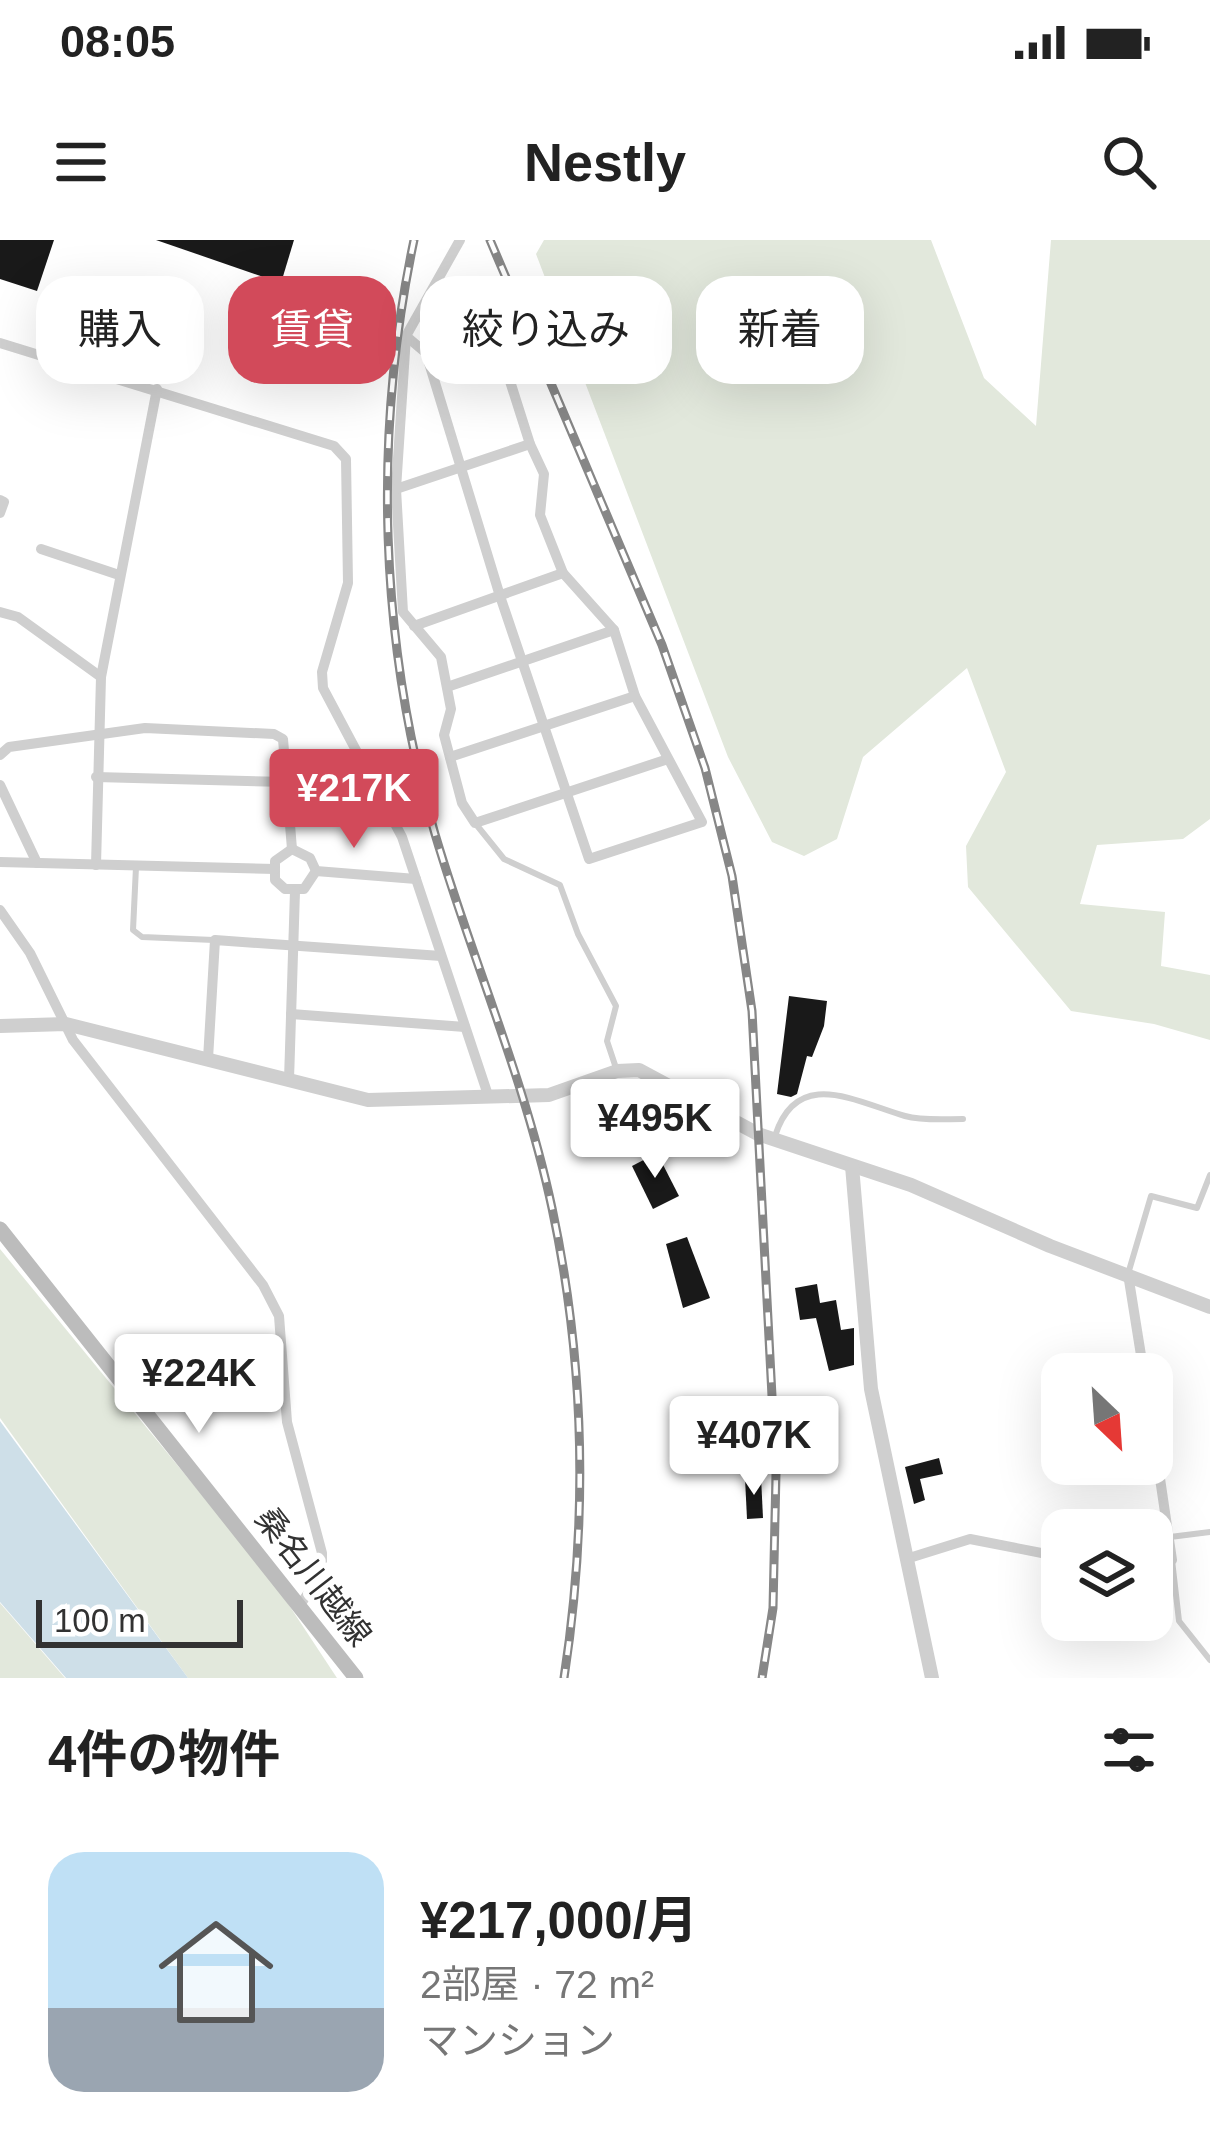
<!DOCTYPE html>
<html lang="ja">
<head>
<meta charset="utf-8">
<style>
	:root { --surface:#fff; --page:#f2f2f2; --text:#222; --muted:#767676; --accent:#d24a5a }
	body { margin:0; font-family:Helvetica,"Noto Sans JP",sans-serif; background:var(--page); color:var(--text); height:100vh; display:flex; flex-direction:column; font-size:45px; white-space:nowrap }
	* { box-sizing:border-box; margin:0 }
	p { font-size:39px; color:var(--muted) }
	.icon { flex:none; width:66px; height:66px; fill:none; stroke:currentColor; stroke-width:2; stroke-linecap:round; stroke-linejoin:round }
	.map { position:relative; height:1438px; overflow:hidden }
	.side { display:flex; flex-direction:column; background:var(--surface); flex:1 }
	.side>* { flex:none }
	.banner { position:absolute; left:36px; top:36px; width:1140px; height:108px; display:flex; gap:24px }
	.needle { width:78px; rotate:155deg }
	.controls { position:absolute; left:1041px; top:1113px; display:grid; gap:24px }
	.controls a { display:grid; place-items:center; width:132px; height:132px; border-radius:24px; background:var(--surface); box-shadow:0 12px 48px #0002; font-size:60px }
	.scale { position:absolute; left:36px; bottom:30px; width:207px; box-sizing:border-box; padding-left:12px; border:6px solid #323232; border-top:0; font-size:33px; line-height:42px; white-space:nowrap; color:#323232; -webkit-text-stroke:9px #fff; paint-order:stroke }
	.price { position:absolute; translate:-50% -102px; padding:0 27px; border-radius:12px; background:#fff; color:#222; font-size:39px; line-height:78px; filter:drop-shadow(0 3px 6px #0008) }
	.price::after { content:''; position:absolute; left:50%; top:72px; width:36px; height:27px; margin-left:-18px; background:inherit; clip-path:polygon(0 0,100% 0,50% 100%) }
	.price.on { background:var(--accent); color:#fff }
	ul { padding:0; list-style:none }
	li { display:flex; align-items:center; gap:36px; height:300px; padding:0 48px }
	li span { display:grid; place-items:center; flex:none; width:336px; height:240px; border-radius:36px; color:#555 }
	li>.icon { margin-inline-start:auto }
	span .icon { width:144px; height:144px; fill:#fffc; stroke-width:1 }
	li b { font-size:51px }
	h2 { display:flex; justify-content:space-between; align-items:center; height:144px; padding:0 48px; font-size:51px }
	.pill { padding:0 42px; border-radius:36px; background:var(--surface); box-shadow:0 12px 48px #0002; font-size:42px; line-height:108px }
	.pill.on { background:var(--accent); color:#fff }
	.status { display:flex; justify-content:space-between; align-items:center; height:84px; padding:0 60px; background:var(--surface); direction:ltr }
	.status svg { height:33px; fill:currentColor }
	header { display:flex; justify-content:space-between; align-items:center; height:156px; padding:0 48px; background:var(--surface); font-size:54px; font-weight:700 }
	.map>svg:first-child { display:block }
	.green { fill:#e2e8dc }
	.water { fill:#cedfe8 }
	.building { fill:#191919 }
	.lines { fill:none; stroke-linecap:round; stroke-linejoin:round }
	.service { stroke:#cfcfcf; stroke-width:6 }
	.minor { stroke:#cfcfcf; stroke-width:10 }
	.tertiary { stroke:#cfcfcf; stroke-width:14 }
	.secondary { stroke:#bcbcbc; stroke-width:15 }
	.rail-casing { stroke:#878787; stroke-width:9 }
	.rail { stroke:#fff; stroke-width:4.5; stroke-dasharray:14; stroke-linecap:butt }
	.labels { text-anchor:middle; stroke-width:12; stroke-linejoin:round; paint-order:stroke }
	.street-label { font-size:33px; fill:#323232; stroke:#fff }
</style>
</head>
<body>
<div class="status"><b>08:05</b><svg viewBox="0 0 49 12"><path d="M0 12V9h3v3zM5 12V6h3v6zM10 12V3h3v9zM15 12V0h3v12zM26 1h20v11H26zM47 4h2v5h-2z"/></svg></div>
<header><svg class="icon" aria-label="menu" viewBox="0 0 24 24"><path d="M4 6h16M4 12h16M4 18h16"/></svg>Nestly<svg class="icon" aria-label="search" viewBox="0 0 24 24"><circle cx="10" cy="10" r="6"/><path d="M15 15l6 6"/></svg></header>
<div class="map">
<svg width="1210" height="1438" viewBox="0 0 1210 1438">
	<rect width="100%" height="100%" fill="#fff"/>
	<g class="green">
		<polygon points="544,0 931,0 984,138 1036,186 1051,0 1210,0 1210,579 1183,599 1097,605 1080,664 1165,672 1161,726 1210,735 1210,800 1154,784 1071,771 968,647 966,606 1006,532 967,428 863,517 837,599 804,616 772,602 728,517 536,14"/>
		<polygon points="0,1009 275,1344 337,1438 188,1438 0,1178"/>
		<polygon points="0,1363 65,1438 0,1438"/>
	</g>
	<polygon class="water" points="0,1181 188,1438 66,1438 0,1362"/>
	<g class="building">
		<polygon points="0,0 54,0 37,51 0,39"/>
		<polygon points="156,0 294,0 281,43"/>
		<polygon points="789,756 827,761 824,786 812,817 807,816 797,854 791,857 777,854"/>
		<polygon points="657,913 679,956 653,969 632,926"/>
		<polygon points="687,997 710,1058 683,1068 666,1004"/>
		<polygon points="817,1044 820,1063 836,1060 841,1090 854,1088 854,1125 829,1131 816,1078 800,1080 795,1048"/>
		<polygon points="939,1218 943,1234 920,1239 925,1260 914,1264 905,1227"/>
		<polygon points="761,1237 763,1278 747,1279 745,1238"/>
	</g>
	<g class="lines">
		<g class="service">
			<polyline points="475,583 504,619 560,645 578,694 616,766 607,801 616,828"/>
			<polyline points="136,627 133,690 142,697 214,700"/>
			<path d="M775,896C797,827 854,861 905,876C923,881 945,879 963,879"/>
			<polyline points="1128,1034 1151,956 1197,968 1210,935"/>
			<polyline points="1170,1297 1210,1292"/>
			<polyline points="1172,1320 1179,1381 1210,1420"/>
		</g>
		<g class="minor">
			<polyline points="406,96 396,249 403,372 441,417 451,469 444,495 462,563 475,583 665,520"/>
			<polyline points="0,103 334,206 346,219 348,343 322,432 323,448 402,597 489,858"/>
			<polyline points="426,113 457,109 488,72 530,204 544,234 540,275 563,333 614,390 635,456 702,582 589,619 500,356 426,113 406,96 460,0"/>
			<polyline points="396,249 530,204"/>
			<polyline points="0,260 4,262 0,273"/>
			<polyline points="41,309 119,335"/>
			<polyline points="0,372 18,377 101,437 96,625"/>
			<polyline points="414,386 563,333"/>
			<polyline points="101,437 157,149"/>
			<polyline points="447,447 614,390"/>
			<polyline points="0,515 9,507 145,488 274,494 283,499 292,609"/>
			<polyline points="450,517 635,456"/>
			<polyline points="96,537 287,542"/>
			<polyline points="0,545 37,623"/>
			<polyline points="292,609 310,618 316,631 416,639"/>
			<polyline points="292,609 275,621 275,640 285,649 304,649 316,631"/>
			<polyline points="0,622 275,629"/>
			<polyline points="0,670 30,713 73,800 263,1045 279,1076 287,1182 322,1313 322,1333 300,1365"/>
			<polyline points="291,774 465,787"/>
			<polyline points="208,819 215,700 441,716"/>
			<polyline points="289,840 295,651"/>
			<polyline points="1128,1034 1144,1134"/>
			<polyline points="1152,1184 1172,1320 1152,1322"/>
			<polyline points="906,1319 970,1299 1062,1317"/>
		</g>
		<g class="tertiary">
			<polyline points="0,786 66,784 368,860 549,855 617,831 639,830 758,894 911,945 1050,1006 1210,1067"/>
			<polyline points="852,926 871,1149 932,1438"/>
		</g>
		<polyline class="secondary" points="0,989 356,1438"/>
		<g class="rail-casing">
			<g id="rail">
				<path d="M414,0C373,195 379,402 435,594C472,719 525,840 552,968C585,1123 588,1281 564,1438"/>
				<polyline points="490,0 662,405 705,528 732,636 752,771 776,1233 773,1368 762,1438"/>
			</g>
		</g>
		<use href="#rail" class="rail"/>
	</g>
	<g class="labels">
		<g class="street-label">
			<text transform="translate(314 1336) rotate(52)" y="12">桑名川越線</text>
		</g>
	</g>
</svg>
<div class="controls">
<a><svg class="needle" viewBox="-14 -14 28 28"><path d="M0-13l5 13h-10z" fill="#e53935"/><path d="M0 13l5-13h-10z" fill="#767676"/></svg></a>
<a><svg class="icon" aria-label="layers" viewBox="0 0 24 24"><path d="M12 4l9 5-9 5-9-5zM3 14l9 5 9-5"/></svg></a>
</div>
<div class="scale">100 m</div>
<b class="price on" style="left:354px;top:611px">¥217K</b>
<b class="price" style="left:655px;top:941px">¥495K</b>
<b class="price" style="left:199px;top:1196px">¥224K</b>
<b class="price" style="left:754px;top:1258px">¥407K</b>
<div class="banner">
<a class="pill">購入</a>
<a class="pill on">賃貸</a>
<a class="pill">絞り込み</a>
<a class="pill">新着</a>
</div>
</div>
<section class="side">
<h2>4件の物件<svg class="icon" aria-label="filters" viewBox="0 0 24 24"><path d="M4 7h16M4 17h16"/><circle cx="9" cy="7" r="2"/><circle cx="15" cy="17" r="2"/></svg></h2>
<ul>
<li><span style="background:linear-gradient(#bfe0f5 65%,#9aa5b1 0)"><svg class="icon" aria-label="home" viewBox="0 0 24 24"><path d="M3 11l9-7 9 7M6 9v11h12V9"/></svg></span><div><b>¥217,000/月</b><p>2部屋 · 72 m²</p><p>マンション</p></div></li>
</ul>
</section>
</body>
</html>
